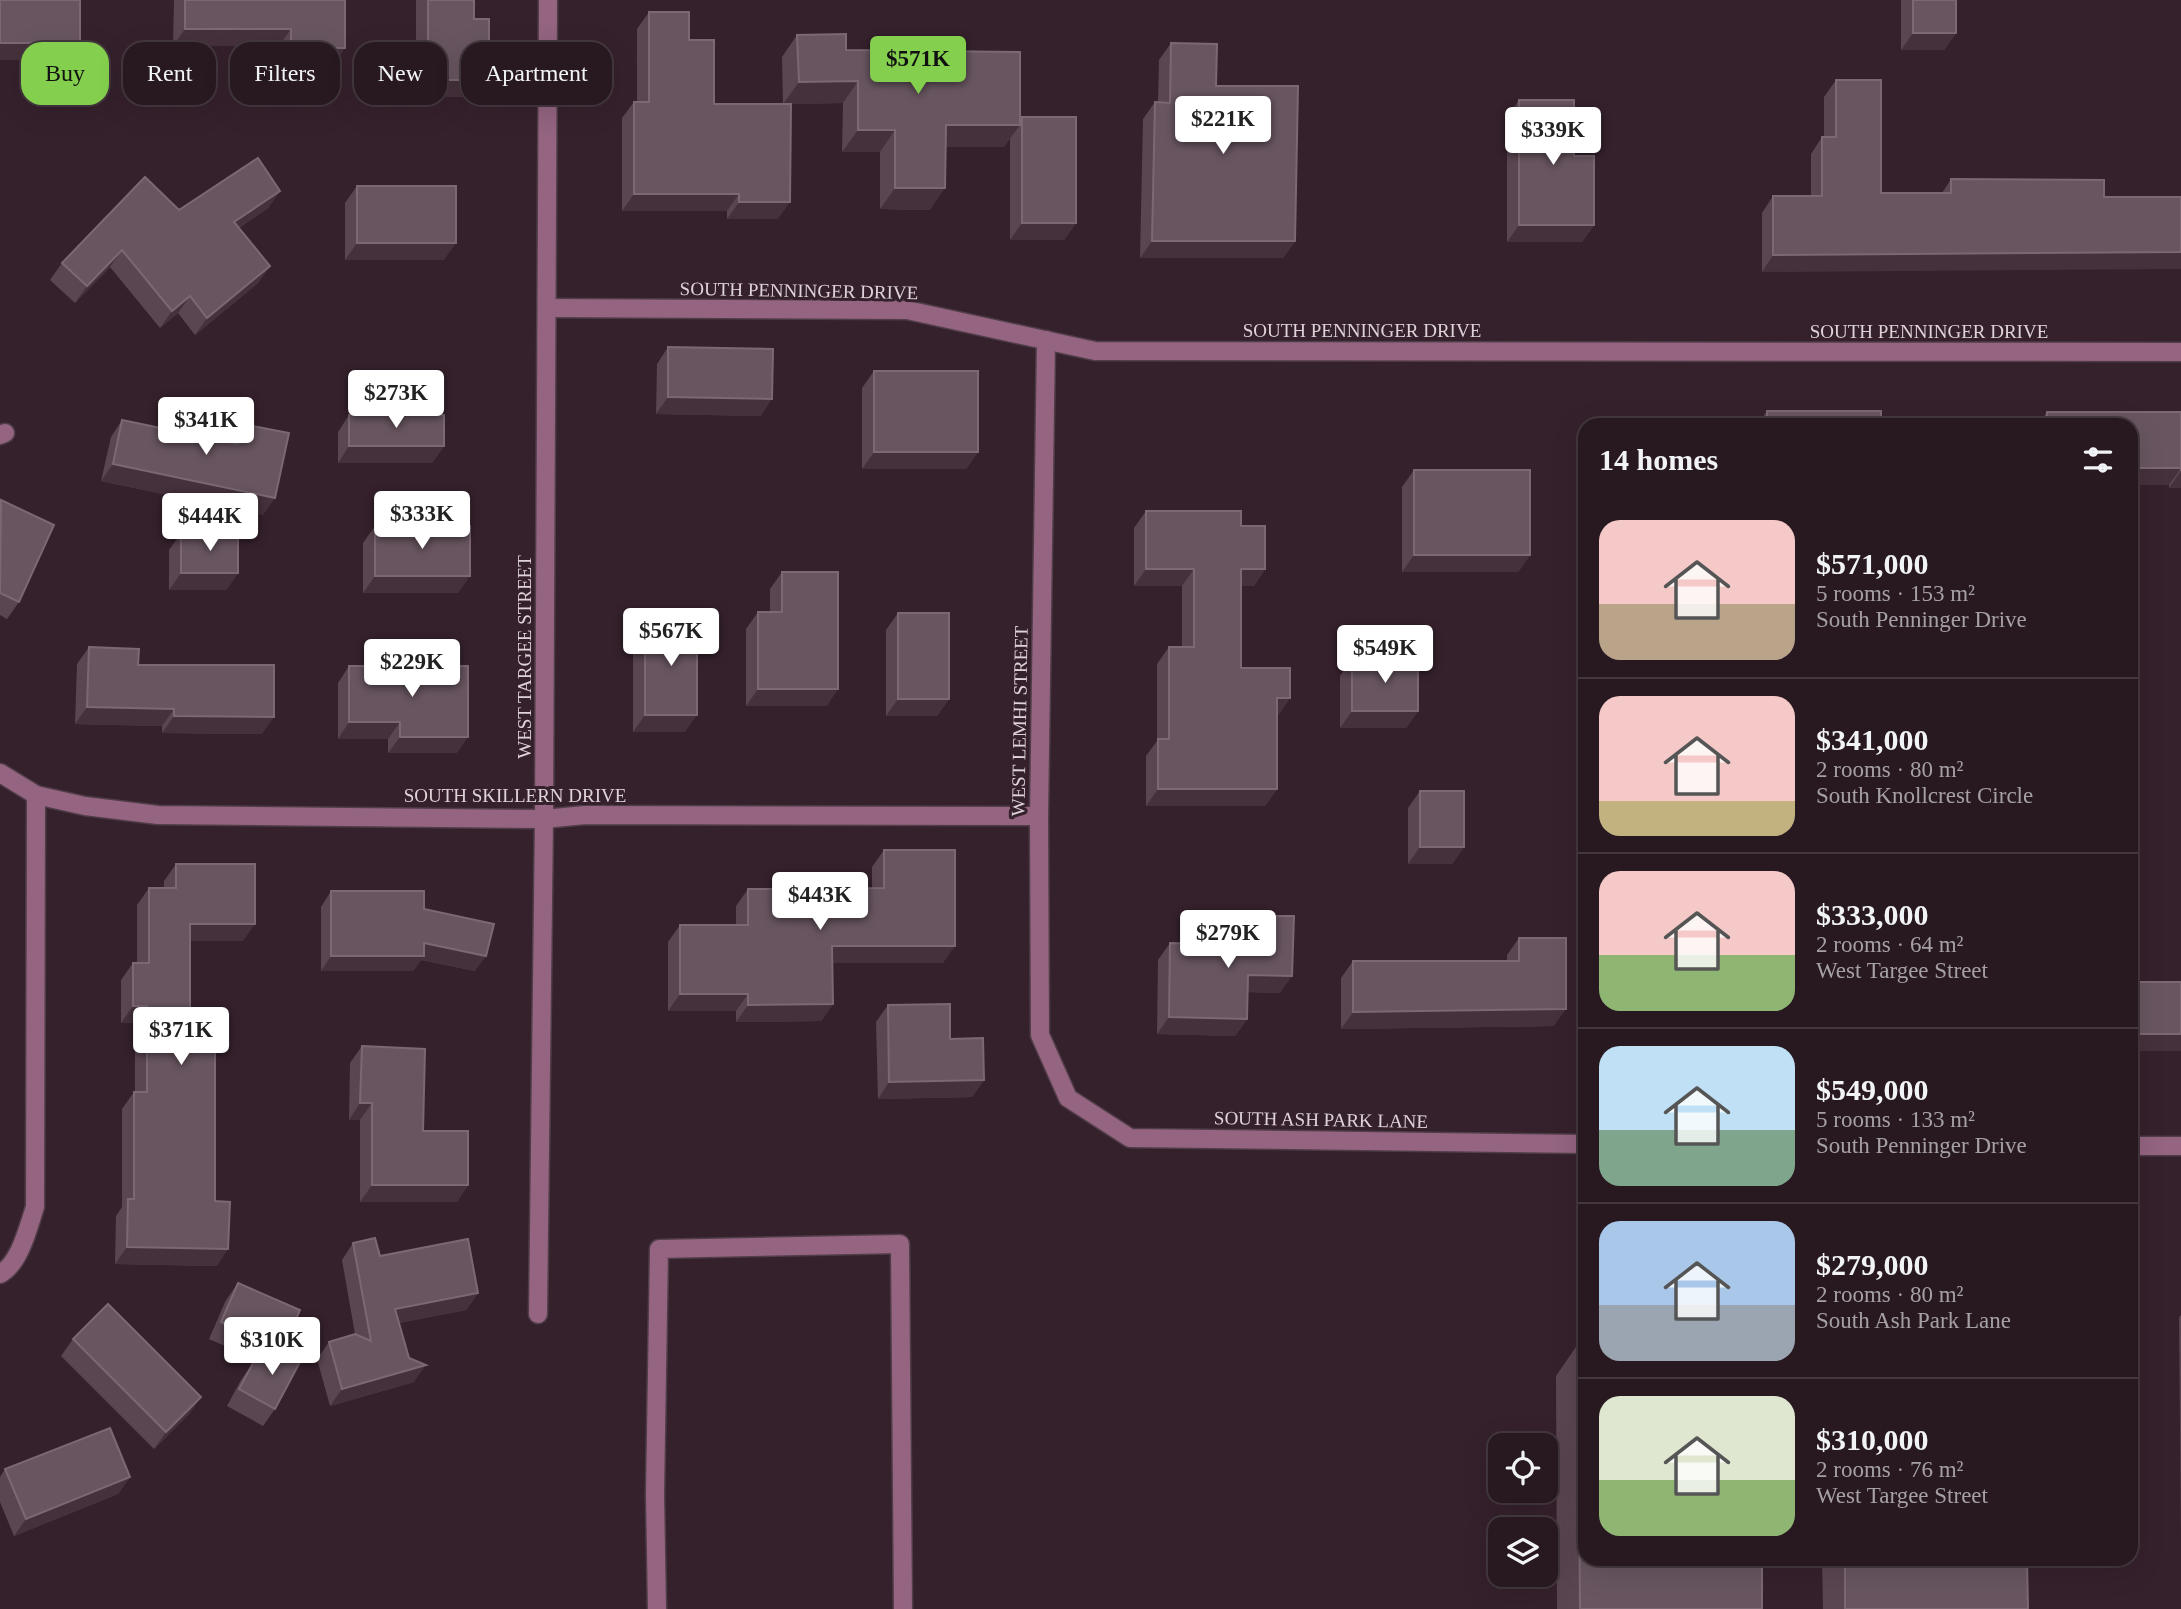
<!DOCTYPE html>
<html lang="en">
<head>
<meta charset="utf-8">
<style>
	:root { --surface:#281921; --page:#34262e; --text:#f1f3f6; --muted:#a5a0a5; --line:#44383f; --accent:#84cf4d }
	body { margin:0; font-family:"Times New Roman",serif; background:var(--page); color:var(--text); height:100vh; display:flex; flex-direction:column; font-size:26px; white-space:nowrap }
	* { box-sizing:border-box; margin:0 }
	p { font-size:23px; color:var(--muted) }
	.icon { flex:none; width:38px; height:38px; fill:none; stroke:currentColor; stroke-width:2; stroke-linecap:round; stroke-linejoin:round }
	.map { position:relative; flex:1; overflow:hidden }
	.panel { position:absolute; left:1578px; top:418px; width:560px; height:1148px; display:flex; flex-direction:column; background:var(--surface); border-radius:21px; box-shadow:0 7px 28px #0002,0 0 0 2px var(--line) }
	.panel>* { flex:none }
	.guide { position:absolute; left:21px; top:42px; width:665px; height:63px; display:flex; gap:14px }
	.controls { position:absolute; left:1488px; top:1433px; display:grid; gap:14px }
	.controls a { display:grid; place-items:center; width:70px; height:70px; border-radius:14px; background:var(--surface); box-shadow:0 7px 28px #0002,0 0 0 2px var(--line); font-size:35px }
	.price { position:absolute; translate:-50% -60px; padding:0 16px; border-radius:7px; background:#fff; color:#222; font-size:23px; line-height:46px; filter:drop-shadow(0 2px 4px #0008) }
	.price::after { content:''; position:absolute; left:50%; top:42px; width:21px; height:16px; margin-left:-10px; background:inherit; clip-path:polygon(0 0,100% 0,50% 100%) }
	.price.current { background:var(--accent); color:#111 }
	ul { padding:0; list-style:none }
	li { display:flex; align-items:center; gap:21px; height:175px; padding:0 21px }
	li+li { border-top:2px solid var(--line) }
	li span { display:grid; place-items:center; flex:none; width:196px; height:140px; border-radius:21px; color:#555 }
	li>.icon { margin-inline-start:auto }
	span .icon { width:84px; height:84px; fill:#fffc; stroke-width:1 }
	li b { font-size:30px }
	h2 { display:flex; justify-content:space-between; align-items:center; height:84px; padding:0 21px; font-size:30px }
	.chip { padding:0 24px; border-radius:21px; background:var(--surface); box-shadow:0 7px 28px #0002,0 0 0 2px var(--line); font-size:24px; line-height:63px }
	.chip.current { background:var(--accent); color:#111 }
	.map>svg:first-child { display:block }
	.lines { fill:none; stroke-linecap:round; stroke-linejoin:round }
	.minor-casing { stroke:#503d48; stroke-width:21 }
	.minor { stroke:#946480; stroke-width:18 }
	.wall { fill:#5a4651 }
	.shaded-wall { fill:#45313c }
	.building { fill:#685560; stroke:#7b6873; stroke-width:2 }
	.labels { text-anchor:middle; stroke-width:6; stroke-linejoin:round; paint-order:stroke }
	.street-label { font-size:19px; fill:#dfd2d9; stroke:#35212c }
</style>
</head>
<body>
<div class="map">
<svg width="2181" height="1609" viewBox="0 0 2181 1609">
	<rect width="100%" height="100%" fill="#35212c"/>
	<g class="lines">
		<g class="minor-casing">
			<g id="minor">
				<polyline points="547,308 907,310 1095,351 2181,352"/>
				<polyline points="1046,340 1039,816 1040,1035 1068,1098 1130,1138 1586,1144"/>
				<polyline points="0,435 5,433"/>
				<polyline points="0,773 36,795 85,806 158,815 544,819 585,815 1039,816"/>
				<polyline points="2132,1146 2181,1146"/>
				<path d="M0,1274C20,1263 28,1228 35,1207L36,795"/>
				<polyline points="538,1314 544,819 548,0"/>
				<polyline points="657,1609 655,1495 659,1249 900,1244 903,1609"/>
			</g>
		</g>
		<use href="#minor" class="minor"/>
	</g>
	<g class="wall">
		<polygon points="0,0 68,72 22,72 22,60 0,60"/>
		<polygon points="174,0 345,0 334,65 279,65 279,46 173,46"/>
		<polygon points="416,0 474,0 477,97 416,97"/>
		<polygon points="1901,0 1956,0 1956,33 1944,50 1901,50"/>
		<polygon points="649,12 689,40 714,104 778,219 727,219 727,211 622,211 622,118 634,102 637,102 637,29"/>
		<polygon points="797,35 846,50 1020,120 1022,117 1076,223 1064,240 1010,240 1010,138 1004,147 946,147 930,210 880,209 880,152 842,152 843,103 783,104 782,57"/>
		<polygon points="1171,43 1216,86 1295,241 1283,258 1140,258 1143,119 1155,102 1158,103 1159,60"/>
		<polygon points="1836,80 1881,193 1942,193 1951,179 2008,179 1762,272 1762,213 1773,196 1811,196 1811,154 1822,137 1824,137 1824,97"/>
		<polygon points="1519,100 1574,156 1594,225 1582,242 1507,242 1507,117"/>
		<polygon points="357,186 444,260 345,260 345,203"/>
		<polygon points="280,191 268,208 239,228 270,266 258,283 195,335 178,313 160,328 110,267 75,303 50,280 62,263 179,210"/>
		<polygon points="668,347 761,416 656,414 657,364"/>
		<polygon points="874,371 978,452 966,469 862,469 862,388"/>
		<polygon points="1767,411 1881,425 1757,425"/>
		<polygon points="2047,412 2181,412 2181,488 2169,488 2169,485 2132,485 2132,425 2038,425"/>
		<polygon points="349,415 444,446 432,463 338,463 338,432"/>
		<polygon points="122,420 231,442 243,424 263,515 101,481 111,437"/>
		<polygon points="1414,470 1530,555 1518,572 1402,572 1402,487"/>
		<polygon points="0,501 19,602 7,619 0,615"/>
		<polygon points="1146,511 1241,526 1265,569 1254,586 1241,586 1241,668 1290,698 1278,715 1277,715 1277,789 1265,806 1146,806 1146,756 1157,741 1157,664 1169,647 1182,647 1182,586 1134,586 1134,528"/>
		<polygon points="375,526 458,593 363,593 363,543"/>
		<polygon points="181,533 238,573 226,590 169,590 169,550"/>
		<polygon points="782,572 827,706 746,706 746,629 758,612 770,612 770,589"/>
		<polygon points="898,613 949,699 937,716 886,716 886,630"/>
		<polygon points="645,622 685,732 633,732 633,638"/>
		<polygon points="89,647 138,665 262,734 162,733 162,726 75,724 77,664"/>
		<polygon points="1352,659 1418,711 1406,728 1340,728 1340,676"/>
		<polygon points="349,666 457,753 388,753 388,739 338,739 338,683"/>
		<polygon points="1420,791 1464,847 1452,864 1408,864 1408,808"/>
		<polygon points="884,850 943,963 832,963 833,1004 821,1021 736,1022 736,1011 668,1011 668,942 680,925 736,925 736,906 748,889 872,888 872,867"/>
		<polygon points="176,864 243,941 190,941 190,1022 215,1201 217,1266 115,1264 116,1216 122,1207 122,1109 134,1092 135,1092 135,1023 121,1023 121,980 133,963 137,963 137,905 149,888 164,888 164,881"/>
		<polygon points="331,891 424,909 475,971 421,960 413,971 321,971 321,907"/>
		<polygon points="1248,916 1280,993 1247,992 1247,1019 1235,1036 1157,1034 1158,960 1170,943 1236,944 1237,933"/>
		<polygon points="1519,938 1554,1026 1341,1029 1341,978 1353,961 1507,961 1507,955"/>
		<polygon points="888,1005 950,1039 984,1080 972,1097 878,1099 876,1022"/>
		<polygon points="362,1046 423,1131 468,1185 457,1202 360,1202 360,1120 349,1120 350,1063"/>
		<polygon points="353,1243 380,1256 478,1293 466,1310 399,1323 414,1382 330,1406 317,1359 329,1342 355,1334 342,1260"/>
		<polygon points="238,1283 283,1350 279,1355 275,1409 263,1426 227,1406 241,1380 253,1363 259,1361 209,1339 226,1300"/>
		<polygon points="2181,1315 2181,1538 2179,1317"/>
		<polygon points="73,1339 201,1397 189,1414 154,1449 61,1356"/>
		<polygon points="1578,1344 1762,1609 1557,1609 1556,1376"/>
		<polygon points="5,1469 130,1477 118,1494 14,1536 0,1502 0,1477"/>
		<polygon points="1822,1559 2027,1559 2028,1609 1823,1609"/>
	</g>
	<g class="shaded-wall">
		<polygon points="185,29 291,29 279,46 173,46"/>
		<polygon points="1913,33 1956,33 1944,50 1901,50"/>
		<polygon points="0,43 34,43 22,60 0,60"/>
		<polygon points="291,48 345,48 334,65 279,65"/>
		<polygon points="34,55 80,55 68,72 22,72"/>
		<polygon points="428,80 489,80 477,97 416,97"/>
		<polygon points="858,81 843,103 783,104 799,82"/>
		<polygon points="946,125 1020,125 1004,147 930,147"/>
		<polygon points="858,130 895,130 880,152 842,152"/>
		<polygon points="895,188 945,188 930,210 880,209"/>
		<polygon points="280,191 268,208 223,239 234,222"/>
		<polygon points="634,194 739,194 727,211 622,211"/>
		<polygon points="739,202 790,202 778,219 727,219"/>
		<polygon points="1022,223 1076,223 1064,240 1010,240"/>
		<polygon points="1519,225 1594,225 1582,242 1507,242"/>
		<polygon points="1152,241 1295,241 1283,258 1140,258"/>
		<polygon points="357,243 456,243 444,260 345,260"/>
		<polygon points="122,250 110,267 75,303 87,286"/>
		<polygon points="2181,252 2181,269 1762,272 1773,255"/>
		<polygon points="270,266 258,283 195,335 207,318"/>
		<polygon points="190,296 178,313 160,328 172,311"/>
		<polygon points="668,397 772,399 761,416 656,414"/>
		<polygon points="349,446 444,446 432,463 338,463"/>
		<polygon points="874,452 978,452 966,469 862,469"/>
		<polygon points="113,464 275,498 263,515 101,481"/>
		<polygon points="2132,468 2181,468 2169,485 2132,485"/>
		<polygon points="2181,471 2181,488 2169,488"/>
		<polygon points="1414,555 1530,555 1518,572 1402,572"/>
		<polygon points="1146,569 1194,569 1182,586 1134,586"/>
		<polygon points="1241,569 1265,569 1254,586 1229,586"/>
		<polygon points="181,573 238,573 226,590 169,590"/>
		<polygon points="375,576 470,576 458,593 363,593"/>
		<polygon points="758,689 838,689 827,706 746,706"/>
		<polygon points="1277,698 1290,698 1278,715 1265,715"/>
		<polygon points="898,699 949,699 937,716 886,716"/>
		<polygon points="87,707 174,709 162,726 75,724"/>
		<polygon points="1352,711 1418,711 1406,728 1340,728"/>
		<polygon points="645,715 697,715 685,732 633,732"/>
		<polygon points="174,716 274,717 262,734 162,733"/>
		<polygon points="349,722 400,722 388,739 338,739"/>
		<polygon points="400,737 468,737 457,753 388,753"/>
		<polygon points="1158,789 1277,789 1265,806 1146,806"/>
		<polygon points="1420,847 1464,847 1452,864 1408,864"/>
		<polygon points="190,924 255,924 243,941 179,941"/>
		<polygon points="424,943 486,956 475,971 421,960 413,971 321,971 331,956"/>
		<polygon points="832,946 955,946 943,963 820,963"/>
		<polygon points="1248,975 1292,976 1280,993 1236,992"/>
		<polygon points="680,994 748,994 736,1011 668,1011"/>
		<polygon points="833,1004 821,1021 736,1022 748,1005"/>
		<polygon points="133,1006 147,1006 135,1023 121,1023"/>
		<polygon points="1566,1009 1554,1026 1341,1029 1353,1012"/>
		<polygon points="1169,1017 1247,1019 1235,1036 1157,1034"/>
		<rect x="2132" y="1034" width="49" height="17"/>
		<polygon points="984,1080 972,1097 878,1099 889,1082"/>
		<polygon points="360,1103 372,1103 360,1120 349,1120"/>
		<polygon points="372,1185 468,1185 457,1202 360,1202"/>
		<polygon points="127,1247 228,1249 217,1266 115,1264"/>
		<polygon points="478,1293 466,1310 383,1326 395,1309"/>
		<polygon points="426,1365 414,1382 330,1406 342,1389"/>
		<polygon points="201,1397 189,1414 154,1449 166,1432"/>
		<polygon points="130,1477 118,1494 14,1536 26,1519"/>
	</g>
	<g class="building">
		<polygon points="0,0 80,0 80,55 34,55 34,43 0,43"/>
		<polygon points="185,0 345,0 345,48 291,48 291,29 185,29"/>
		<polygon points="428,0 474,0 474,19 489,19 489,80 428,80"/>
		<rect x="1913" y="0" width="43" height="33"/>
		<polygon points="649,12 689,12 689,40 714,40 714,104 791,104 790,202 739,202 739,194 634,194 634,102 649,102"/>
		<polygon points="846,34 846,50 1020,52 1020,125 946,125 945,188 895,188 895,130 858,130 858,81 799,82 797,35"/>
		<polygon points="1171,43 1217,44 1216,86 1298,86 1295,241 1152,241 1155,102 1170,103"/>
		<polygon points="1836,80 1881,80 1881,193 1951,193 1951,179 2104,180 2104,197 2181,197 2181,252 1773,255 1773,196 1822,196 1822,137 1836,137"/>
		<polygon points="1519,100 1574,100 1574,156 1594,156 1594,225 1519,225"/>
		<rect x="1022" y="117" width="54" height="106"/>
		<polygon points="258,158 280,191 234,222 270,266 207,318 190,296 172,311 122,250 87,286 62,263 145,177 179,210"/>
		<rect x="357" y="186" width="99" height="57"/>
		<polygon points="668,347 773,349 772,399 668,397"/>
		<rect x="874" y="371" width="104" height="81"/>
		<rect x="1767" y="411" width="114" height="14"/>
		<polygon points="2047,412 2181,412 2181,471 2181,468 2132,468 2132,425 2047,425"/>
		<rect x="349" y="415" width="95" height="31"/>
		<polygon points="122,420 238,444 243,424 289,433 275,498 113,464"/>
		<rect x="1414" y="470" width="116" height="85"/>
		<polygon points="1,500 54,525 19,602 0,593"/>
		<polygon points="1146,511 1241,511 1241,526 1265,526 1265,569 1241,569 1241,668 1290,668 1290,698 1277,698 1277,789 1158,789 1158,739 1169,739 1169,647 1194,647 1194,569 1146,569"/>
		<rect x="375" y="526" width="95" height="50"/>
		<rect x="181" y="533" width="57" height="40"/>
		<polygon points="782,572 838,572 838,689 758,689 758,612 782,612"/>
		<rect x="898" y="613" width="51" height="86"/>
		<rect x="645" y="622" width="52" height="93"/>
		<polygon points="89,647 139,649 138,665 274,665 274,717 174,716 174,709 87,707"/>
		<rect x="1352" y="659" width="66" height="52"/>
		<polygon points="349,666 468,666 468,737 400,737 400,722 349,722"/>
		<rect x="1420" y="791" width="44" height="56"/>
		<polygon points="884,850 955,850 955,946 832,946 833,1004 748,1005 748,994 680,994 680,925 748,925 748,889 884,888"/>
		<polygon points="176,864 255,864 255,924 190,924 190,1022 215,1022 215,1201 230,1202 228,1249 127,1247 128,1199 134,1199 134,1092 147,1092 147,1006 133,1006 133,963 149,963 149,888 176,888"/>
		<polygon points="331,891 424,891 424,909 494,924 486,956 424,943 424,956 331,956"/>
		<polygon points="1248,916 1294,916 1292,976 1248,975 1247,1019 1169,1017 1170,943 1248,945"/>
		<polygon points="1519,938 1566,938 1566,1009 1353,1012 1353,961 1519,961"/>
		<rect x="2132" y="982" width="49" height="52"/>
		<polygon points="950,1004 950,1039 983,1038 984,1080 889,1082 888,1005"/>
		<polygon points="362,1046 425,1049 423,1131 468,1131 468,1185 372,1185 372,1103 360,1103"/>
		<polygon points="375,1238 380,1256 468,1239 478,1293 395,1309 409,1358 426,1365 342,1389 329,1342 355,1334 371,1341 353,1243"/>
		<polygon points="238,1283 300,1310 283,1350 221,1322"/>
		<polygon points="108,1304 201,1397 166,1432 73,1339"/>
		<polygon points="1578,1344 1586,1344 1586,1559 1762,1559 1762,1609 1580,1609"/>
		<polygon points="308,1347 275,1409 239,1389 253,1363"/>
		<polygon points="110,1428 130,1477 26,1519 5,1469"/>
		<polygon points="1845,1559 2027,1559 2028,1609 1845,1609"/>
	</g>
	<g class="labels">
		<g class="street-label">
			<text transform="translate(799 290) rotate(1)" y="7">SOUTH PENNINGER DRIVE</text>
			<text x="1362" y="337">SOUTH PENNINGER DRIVE</text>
			<text x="1929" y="338">SOUTH PENNINGER DRIVE</text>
			<text transform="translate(524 657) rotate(-90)" y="7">WEST TARGEE STREET</text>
			<text transform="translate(1019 721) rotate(-89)" y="7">WEST LEMHI STREET</text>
			<text x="515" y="802">SOUTH SKILLERN DRIVE</text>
			<text transform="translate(1321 1119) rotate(1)" y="7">SOUTH ASH PARK LANE</text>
		</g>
	</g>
</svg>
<div class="controls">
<a><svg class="icon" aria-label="locate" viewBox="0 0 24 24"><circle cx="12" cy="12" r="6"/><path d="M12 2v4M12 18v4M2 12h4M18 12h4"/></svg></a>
<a><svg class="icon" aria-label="layers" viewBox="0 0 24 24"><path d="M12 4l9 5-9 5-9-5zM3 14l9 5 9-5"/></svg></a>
</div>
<b class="price current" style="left:918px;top:96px">$571K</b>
<b class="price" style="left:1223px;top:156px">$221K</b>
<b class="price" style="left:1553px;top:167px">$339K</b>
<b class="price" style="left:396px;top:430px">$273K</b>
<b class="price" style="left:206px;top:457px">$341K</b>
<b class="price" style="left:422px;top:551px">$333K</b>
<b class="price" style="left:210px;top:553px">$444K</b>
<b class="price" style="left:671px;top:668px">$567K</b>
<b class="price" style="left:1385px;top:685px">$549K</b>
<b class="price" style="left:412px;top:699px">$229K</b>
<b class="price" style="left:820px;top:932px">$443K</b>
<b class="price" style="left:1228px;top:970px">$279K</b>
<b class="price" style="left:181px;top:1067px">$371K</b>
<b class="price" style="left:272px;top:1377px">$310K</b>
<div class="guide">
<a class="chip current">Buy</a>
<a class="chip">Rent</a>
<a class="chip">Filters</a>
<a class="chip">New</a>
<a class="chip">Apartment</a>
</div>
<section class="panel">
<h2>14 homes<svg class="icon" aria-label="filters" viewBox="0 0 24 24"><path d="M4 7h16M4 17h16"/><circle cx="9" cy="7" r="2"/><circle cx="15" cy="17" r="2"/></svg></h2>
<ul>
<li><span style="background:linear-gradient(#f6c9c9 60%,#b9a48a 0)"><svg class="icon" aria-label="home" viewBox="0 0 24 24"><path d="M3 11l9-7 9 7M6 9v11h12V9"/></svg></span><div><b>$571,000</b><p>5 rooms · 153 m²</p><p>South Penninger Drive</p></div></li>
<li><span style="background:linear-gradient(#f6c9c9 75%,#c2b280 0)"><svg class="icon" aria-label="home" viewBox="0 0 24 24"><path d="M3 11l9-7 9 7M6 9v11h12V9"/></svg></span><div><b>$341,000</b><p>2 rooms · 80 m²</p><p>South Knollcrest Circle</p></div></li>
<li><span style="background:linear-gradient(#f6c9c9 60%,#8fb573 0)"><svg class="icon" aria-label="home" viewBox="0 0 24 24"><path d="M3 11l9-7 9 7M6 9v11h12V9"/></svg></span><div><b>$333,000</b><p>2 rooms · 64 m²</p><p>West Targee Street</p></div></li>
<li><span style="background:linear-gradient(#bfe0f5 60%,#7fa58c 0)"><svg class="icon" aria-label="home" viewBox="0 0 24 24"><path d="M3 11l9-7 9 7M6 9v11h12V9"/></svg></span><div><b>$549,000</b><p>5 rooms · 133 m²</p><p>South Penninger Drive</p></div></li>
<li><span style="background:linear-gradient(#a9c7e8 60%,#9aa5b1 0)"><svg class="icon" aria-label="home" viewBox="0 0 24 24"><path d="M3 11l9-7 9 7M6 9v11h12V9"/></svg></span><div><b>$279,000</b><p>2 rooms · 80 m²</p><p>South Ash Park Lane</p></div></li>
<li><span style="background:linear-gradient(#dfe7d0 60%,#8fb573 0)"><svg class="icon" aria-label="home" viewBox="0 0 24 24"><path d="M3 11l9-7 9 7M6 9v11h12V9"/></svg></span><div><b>$310,000</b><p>2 rooms · 76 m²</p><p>West Targee Street</p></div></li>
</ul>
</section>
</div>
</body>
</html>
